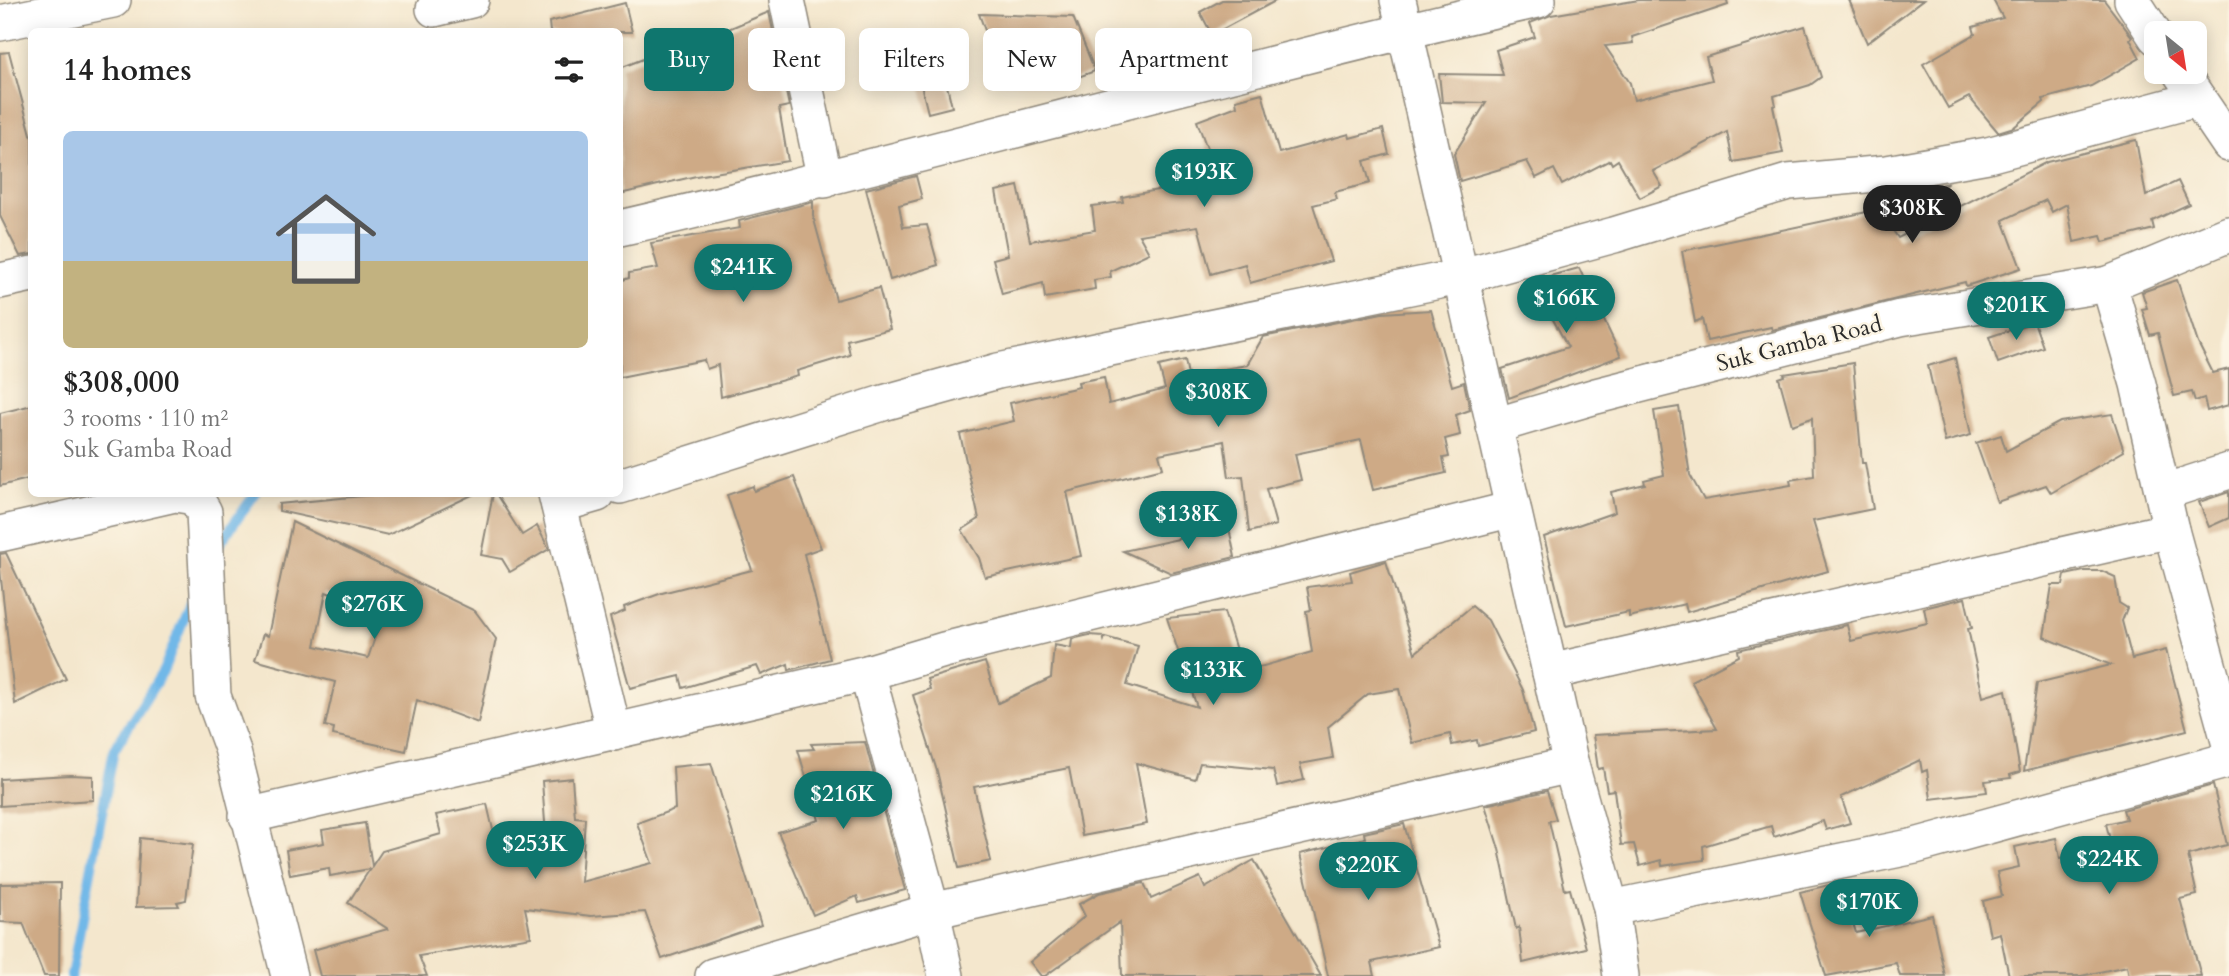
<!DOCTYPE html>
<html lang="en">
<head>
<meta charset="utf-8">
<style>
	:root { --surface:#fff; --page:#f2f2f2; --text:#222; --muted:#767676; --line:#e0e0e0; --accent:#0f766e }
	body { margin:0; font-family:Cardo,serif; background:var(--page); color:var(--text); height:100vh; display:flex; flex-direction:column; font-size:26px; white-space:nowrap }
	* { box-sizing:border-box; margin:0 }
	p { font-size:23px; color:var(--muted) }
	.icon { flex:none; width:38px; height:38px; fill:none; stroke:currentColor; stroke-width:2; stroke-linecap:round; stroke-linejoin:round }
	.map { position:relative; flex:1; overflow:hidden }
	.side { position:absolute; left:28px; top:28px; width:595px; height:469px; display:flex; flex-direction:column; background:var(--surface); border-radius:10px; box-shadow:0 4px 18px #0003 }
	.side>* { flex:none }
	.guide { position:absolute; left:644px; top:28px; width:665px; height:63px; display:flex; gap:14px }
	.needle { width:46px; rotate:150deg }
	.tools { position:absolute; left:2144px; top:21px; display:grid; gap:14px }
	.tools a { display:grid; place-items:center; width:63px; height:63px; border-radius:10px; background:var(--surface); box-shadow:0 4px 18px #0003; font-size:35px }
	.price { position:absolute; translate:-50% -60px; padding:0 16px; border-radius:24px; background:var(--accent); color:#fff; font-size:23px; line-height:46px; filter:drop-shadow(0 2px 4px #0008) }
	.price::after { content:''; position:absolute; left:50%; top:42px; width:21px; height:16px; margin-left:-10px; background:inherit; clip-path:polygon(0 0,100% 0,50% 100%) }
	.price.on { background:#222; color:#fff }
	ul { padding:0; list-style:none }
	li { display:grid; align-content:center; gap:14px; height:371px; padding:0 35px }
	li+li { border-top:2px solid var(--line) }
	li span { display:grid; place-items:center; height:217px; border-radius:10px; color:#555 }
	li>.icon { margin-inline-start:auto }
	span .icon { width:126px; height:126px; fill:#fffc; stroke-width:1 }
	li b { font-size:30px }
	h2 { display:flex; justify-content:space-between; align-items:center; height:84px; padding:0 35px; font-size:30px }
	.pill { padding:0 24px; border-radius:10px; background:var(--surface); box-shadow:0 4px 18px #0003; font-size:24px; line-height:63px }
	.pill.on { background:var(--accent); color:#fff }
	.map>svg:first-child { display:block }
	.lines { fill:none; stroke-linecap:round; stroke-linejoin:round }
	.stream { stroke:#71b8e8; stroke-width:10 }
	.building { fill:#ceaa86; fill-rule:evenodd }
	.minor-casing { stroke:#90897c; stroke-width:38 }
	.minor { stroke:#fff; stroke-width:35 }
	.labels { text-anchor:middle; stroke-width:5; stroke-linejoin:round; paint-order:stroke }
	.street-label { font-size:23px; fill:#2b2b2b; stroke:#fcf5e5 }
</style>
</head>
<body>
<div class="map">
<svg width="2229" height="976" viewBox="0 0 2229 976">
	<rect width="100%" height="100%" fill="#fcf5e5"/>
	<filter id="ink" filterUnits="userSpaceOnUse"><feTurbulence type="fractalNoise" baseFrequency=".0143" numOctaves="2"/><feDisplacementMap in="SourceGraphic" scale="14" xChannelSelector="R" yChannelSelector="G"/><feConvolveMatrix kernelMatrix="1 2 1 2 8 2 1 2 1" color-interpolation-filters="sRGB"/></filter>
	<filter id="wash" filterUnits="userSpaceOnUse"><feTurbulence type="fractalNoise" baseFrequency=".00686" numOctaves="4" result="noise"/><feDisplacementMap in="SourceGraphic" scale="28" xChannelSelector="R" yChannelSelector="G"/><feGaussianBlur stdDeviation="1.57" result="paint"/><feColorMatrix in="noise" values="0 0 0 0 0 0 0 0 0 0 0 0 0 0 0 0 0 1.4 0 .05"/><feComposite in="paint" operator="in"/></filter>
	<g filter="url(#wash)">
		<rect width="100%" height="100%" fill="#f4e7cd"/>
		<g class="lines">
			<g class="stream">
				<polyline points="217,547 255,494"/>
				<polyline points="71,976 114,750 163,671 196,589"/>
			</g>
		</g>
		<g id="blocks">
			<g class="building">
				<polygon points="1222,0 1277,0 1212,35 1200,12"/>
				<polygon points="1639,0 1727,0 1728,5 1632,37 1633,43 1605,46 1630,83 1634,100 1712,80 1706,57 1805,26 1821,77 1810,85 1774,96 1776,105 1773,106 1783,153 1733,162 1727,132 1653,171 1662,186 1640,198 1618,160 1612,164 1610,160 1562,185 1554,169 1536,178 1527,161 1460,181 1454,154 1486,103 1442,102 1439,74 1503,75 1496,50 1535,37 1530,23 1551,15"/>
				<polygon points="1849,0 1923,0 1867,43"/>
				<polygon points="1993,0 2104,0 2132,37 2130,39 2140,58 2091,86 2043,99 2044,102 2014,127 1998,132 1969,97 1948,108 1923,64 1975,34 1973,27 2003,18"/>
				<polygon points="625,3 632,32 550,32 549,22"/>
				<polygon points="769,12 789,106 779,108 788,161 696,176 620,194 620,68 674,47 676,51"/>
				<polygon points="979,14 1073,17 1095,71 1070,80 1058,49 1053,50 1049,32 990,44"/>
				<polygon points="9,52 32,138 32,254 20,256 0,216 0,53"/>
				<polygon points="942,64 952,107 928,113 917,69"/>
				<polygon points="1262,93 1279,153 1349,134 1350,138 1383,129 1389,154 1364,161 1370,183 1335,192 1337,199 1313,205 1331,261 1250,283 1245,264 1211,274 1198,226 1139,235 1149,253 1110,271 1111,277 1094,280 1095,289 1045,298 1043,283 1002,294 993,259 1008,255 996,191 1018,186 1030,241 1095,230 1092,206 1123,202 1122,197 1218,178 1197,121 1237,106 1236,100"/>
				<polygon points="2136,140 2146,196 2178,181 2189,204 2152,221 2154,229 2103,242 2101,236 2074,242 2067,204 2052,212 2046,200 2003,220 2021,268 1966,286 1965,282 1772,330 1771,327 1707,341 1702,319 1695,322 1682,251 1881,209 1880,198 1948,183 1892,229 1898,238 2047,162"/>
				<polygon points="916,176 922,199 899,205 903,227 927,225 938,265 890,280 866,189"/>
				<polygon points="813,202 813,216 836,300 879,288 890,329 847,340 850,355 797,371 798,376 721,397 718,365 707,369 704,360 620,377 620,281 629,278 629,273 658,268 651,243 740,228 739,221"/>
				<polygon points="1579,268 1621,356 1509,398 1502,369 1568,347 1532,281"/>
				<polygon points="2177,280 2198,343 2213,373 2229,369 2229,405 2207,411 2204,398 2195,401 2192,392 2174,396 2158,333 2150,335 2142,309 2147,308 2142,292"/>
				<polygon points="1431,310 1452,386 1464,382 1470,410 1456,415 1460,435 1445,439 1449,457 1443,458 1446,473 1373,490 1361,440 1295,454 1301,480 1266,489 1276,525 1249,532 1243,476 1229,477 1224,441 1159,454 1163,468 1067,492 1081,556 985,577 979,558 962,530 979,519 960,434 1014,421 1010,403 1079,387 1078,382 1104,377 1109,404 1165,389 1159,366 1185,360 1188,375 1247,365 1263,337 1382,313"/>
				<polygon points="2034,322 2043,347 1998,363 1989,337"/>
				<polygon points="1955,358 1971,435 1945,442 1928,366"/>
				<polygon points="1853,363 1862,463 1865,463 1873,509 1813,521 1828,571 1687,612 1685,604 1629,617 1629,612 1566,626 1544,537 1615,512 1611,492 1645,484 1644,480 1664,475 1654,411 1679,407 1690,475 1704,500 1791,485 1790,480 1814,476 1812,418 1792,425 1779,378 1785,376 1784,374"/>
				<polygon points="32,405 32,478 0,486 0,413"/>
				<polygon points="2112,414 2124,451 2051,493 2046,485 1997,502 1976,443 2001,435 2006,451 2060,422"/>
				<polygon points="794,477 821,548 804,554 830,659 789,670 788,664 761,675 757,666 683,688 680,676 630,688 610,617 625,611 624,607 662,593 752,570 727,495 753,486 754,491"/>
				<polygon points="2229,492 2229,518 2209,527 2199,502"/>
				<polygon points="383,494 474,494 388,535 279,511 279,504"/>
				<polygon points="493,494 496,494 522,535 537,526 549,549 510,572 502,559 481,555"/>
				<path d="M292,522L475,611L496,639L478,723L417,700L406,751L333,735L334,728L325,726L335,682L255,660L263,634L268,636ZM326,592L383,614L368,658L315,646Z"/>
				<polygon points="1229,528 1235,557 1171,573 1123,551"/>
				<polygon points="6,553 66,679 15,704 0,570 0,554"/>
				<polygon points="1386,561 1415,653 1472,606 1488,620 1523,690 1534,732 1478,746 1477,740 1452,745 1450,734 1412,743 1399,689 1368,694 1328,727 1333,758 1300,764 1304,780 1277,786 1273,770 1200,763 1195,779 1136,763 1147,824 1082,836 1069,768 974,787 991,861 959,868 937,771 913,695 930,689 927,679 985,662 998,703 1051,678 1054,645 1071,648 1072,639 1089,635 1103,636 1104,640 1105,637 1138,646 1127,685 1197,707 1167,618 1224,612 1243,672 1312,652 1306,611 1311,610 1307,587 1352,581 1350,572"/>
				<polygon points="2084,571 2102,571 2115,577 2119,603 2127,608 2122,621 2132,659 2166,650 2187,730 2024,771 2037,683 2111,665 2044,637 2052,585 2063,585 2065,575"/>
				<polygon points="1965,598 1972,628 1968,629 1983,697 2006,690 2020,772 2010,775 2011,778 1985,781 1987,792 1931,799 1927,770 1922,772 1920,760 1841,797 1850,823 1826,830 1823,821 1774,837 1771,826 1703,846 1704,860 1662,866 1661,860 1640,866 1634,844 1621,845 1614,790 1607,791 1603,768 1598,769 1593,735 1717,729 1691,681 1739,656 1738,650 1847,625 1851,641 1927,623 1924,608"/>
				<polygon points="865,742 876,783 877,803 881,802 905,890 859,903 857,896 813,915 778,832 819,820 798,750 814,749 811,744"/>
				<polygon points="711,763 761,925 662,959 645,912 591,916 525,908 531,937 419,956 427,976 320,976 313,950 388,929 348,903 370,869 330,876 329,868 290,875 286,850 324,843 322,830 365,823 372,866 382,851 441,834 436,815 487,804 497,847 547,850 542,781 572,778 575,817 585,818 581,882 652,863 637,823 675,809 673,767"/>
				<polygon points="70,775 93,776 93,800 0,806 0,779"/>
				<polygon points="2213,785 2227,845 2188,855 2197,895 2180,899 2201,976 2129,976 2127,966 2081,976 2009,976 2000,933 1990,936 1983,901 2002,896 1997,872 2019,867 2015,847 2056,838 2060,858 2112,847 2106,824 2126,819 2123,810"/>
				<polygon points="1547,791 1556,819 1549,821 1565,890 1570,889 1586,948 1523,963 1519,927 1516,929 1499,849 1485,805"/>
				<polygon points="1404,824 1439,947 1372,962 1375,976 1328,976 1300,854 1365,838 1364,833"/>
				<polygon points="140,838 193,844 186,900 177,902 179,906 136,907"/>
				<polygon points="1254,860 1321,976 1122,976 1120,922 1045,976 1041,976 1030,962 1085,916 1079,904 1099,893 1144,883 1151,899 1200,877 1205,888"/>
				<polygon points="1841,882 1856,933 1932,915 1945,976 1900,976 1896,963 1826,976 1800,892"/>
				<polygon points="60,883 59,976 44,976 23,923 0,922 0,884"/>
			</g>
		</g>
	</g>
	<g filter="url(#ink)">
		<use href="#blocks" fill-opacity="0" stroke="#90897c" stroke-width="2"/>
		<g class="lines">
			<g class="minor-casing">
				<g id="minor">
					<polyline points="787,0 825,180"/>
					<polyline points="1398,0 1571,765 1611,908 1621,976"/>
					<polyline points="2132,0 2156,37"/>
					<polyline points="434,9 471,0"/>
					<polyline points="0,23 113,0"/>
					<polyline points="2180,72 2229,144"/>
					<path d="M620,228C927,157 1230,70 1538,0"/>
					<polyline points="0,281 32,274"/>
					<polyline points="2109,284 2138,384 2171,530 2229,741"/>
					<polyline points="1494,426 1596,396 1900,318 2109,284 2229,234"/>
					<polyline points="620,486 883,403 998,371 1459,277 1614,235 1788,182 1887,173 1988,155 2197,99"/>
					<polyline points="2164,492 2229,471"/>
					<polyline points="556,494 614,733"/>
					<polyline points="559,505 597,494"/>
					<polyline points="0,534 175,494 195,497 204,512 213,696 232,748 289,976"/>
					<polyline points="1550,672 2171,530"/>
					<polyline points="867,673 932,911 946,976"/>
					<polyline points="247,816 867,673 944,650 1513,509"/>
					<polyline points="1611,908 1915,846 2229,760"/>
					<polyline points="713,976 932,911 1571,765"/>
				</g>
			</g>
			<use href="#minor" class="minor"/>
		</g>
	</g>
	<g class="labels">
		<g class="street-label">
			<text transform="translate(1799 343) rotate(-14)" y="8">Suk Gamba Road</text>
		</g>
	</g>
</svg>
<div class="tools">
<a><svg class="needle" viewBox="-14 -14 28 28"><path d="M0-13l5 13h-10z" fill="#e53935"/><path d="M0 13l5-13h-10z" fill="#767676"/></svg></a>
</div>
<b class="price" style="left:1204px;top:209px">$193K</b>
<b class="price on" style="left:1912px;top:245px">$308K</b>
<b class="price" style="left:743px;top:304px">$241K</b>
<b class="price" style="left:1566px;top:335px">$166K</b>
<b class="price" style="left:2016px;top:342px">$201K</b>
<b class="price" style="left:1218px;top:429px">$308K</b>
<b class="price" style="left:1188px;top:551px">$138K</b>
<b class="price" style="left:374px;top:641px">$276K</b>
<b class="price" style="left:1213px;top:707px">$133K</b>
<b class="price" style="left:843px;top:831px">$216K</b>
<b class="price" style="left:535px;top:881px">$253K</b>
<b class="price" style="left:2109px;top:896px">$224K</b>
<b class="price" style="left:1368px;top:902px">$220K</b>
<b class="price" style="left:1869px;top:939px">$170K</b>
<div class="guide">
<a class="pill on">Buy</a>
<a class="pill">Rent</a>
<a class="pill">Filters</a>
<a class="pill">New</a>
<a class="pill">Apartment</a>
</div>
<section class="side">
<h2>14 homes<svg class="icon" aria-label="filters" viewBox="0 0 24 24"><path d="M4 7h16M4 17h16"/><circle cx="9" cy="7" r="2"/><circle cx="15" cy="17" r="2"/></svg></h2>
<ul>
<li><span style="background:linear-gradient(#a9c7e8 60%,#c2b280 0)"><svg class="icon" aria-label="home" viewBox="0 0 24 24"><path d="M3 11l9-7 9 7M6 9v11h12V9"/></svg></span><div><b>$308,000</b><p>3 rooms · 110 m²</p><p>Suk Gamba Road</p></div></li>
</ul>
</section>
</div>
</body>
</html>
